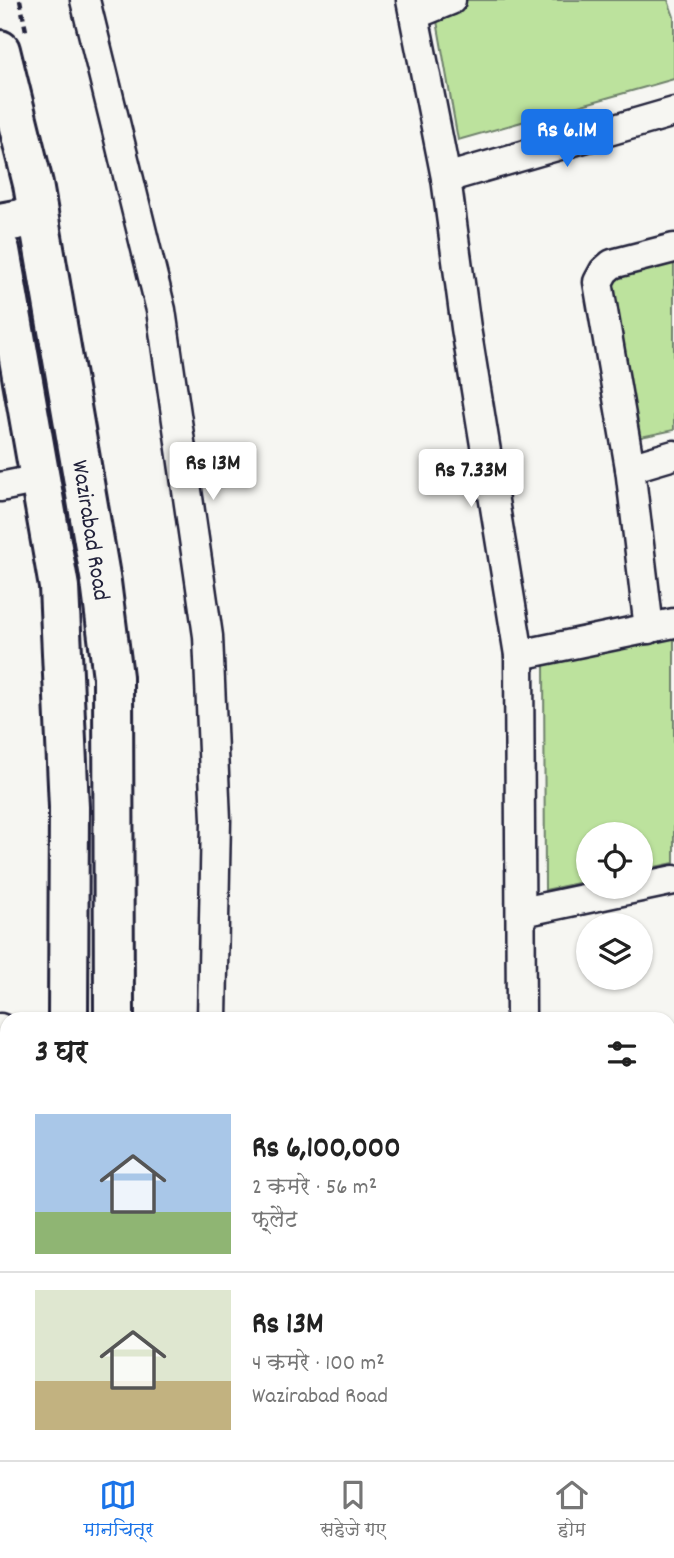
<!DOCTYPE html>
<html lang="hi">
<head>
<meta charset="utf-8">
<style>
	:root { --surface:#fff; --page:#f2f2f2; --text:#222; --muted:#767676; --line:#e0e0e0; --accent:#1a73e8 }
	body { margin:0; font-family:Dekko,"Playpen Sans Deva",sans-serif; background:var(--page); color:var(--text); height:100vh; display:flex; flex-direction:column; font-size:26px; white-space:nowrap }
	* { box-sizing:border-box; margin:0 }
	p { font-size:23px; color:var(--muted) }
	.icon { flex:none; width:38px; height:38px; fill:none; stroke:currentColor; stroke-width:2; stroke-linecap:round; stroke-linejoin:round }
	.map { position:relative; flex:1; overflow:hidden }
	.details { position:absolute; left:0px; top:1012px; width:676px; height:450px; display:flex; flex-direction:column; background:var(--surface); border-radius:21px 21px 0 0; box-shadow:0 2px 5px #0004 }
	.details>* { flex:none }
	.controls { position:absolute; left:576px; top:822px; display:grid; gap:14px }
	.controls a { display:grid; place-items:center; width:77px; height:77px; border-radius:50%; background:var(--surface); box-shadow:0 2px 5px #0004; font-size:35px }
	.price { position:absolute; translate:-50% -60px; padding:0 16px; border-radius:7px; background:#fff; color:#222; font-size:23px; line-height:46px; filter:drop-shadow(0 2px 4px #0008) }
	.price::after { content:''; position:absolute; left:50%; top:42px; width:21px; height:16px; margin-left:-10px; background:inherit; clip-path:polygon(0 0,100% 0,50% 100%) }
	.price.current { background:var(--accent); color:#fff }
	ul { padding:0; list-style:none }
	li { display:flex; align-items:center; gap:21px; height:175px; padding:0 35px }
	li+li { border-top:2px solid var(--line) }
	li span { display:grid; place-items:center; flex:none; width:196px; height:140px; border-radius:0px; color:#555 }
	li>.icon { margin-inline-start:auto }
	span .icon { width:84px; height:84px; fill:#fffc; stroke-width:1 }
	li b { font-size:30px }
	h2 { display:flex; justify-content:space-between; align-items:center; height:84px; padding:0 35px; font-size:30px }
	.menu { display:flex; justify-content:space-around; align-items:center; height:98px; border-top:2px solid var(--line); background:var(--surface); font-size:19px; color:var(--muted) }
	.menu a { display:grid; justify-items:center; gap:4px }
	.menu .current { color:var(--accent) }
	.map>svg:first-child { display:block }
	.green { fill:#bce29d; stroke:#6f826c; stroke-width:2 }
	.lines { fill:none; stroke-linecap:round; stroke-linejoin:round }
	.street-casing { stroke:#22223b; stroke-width:33 }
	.secondary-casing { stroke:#22223b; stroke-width:44 }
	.primary-casing { stroke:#22223b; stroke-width:44 }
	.highway-casing { stroke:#22223b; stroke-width:44 }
	.path { stroke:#22223b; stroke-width:4.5; stroke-dasharray:7 5; stroke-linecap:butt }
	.street { stroke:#f6f6f2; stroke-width:28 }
	.secondary { stroke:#f6f6f2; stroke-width:38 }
	.primary { stroke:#f6f6f2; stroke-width:38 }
	.highway { stroke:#f6f6f2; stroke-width:38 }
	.labels { text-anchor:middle; stroke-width:6; stroke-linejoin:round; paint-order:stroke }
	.street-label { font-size:24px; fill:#22223b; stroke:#f6f6f2 }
</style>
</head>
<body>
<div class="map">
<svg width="674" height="1460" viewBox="0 0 674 1460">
	<rect width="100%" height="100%" fill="#f6f6f2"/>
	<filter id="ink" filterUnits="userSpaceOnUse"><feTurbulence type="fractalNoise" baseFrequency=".0143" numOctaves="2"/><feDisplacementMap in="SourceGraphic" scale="14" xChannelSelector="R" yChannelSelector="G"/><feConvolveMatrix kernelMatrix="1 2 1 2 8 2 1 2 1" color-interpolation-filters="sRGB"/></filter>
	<g filter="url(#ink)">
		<g class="green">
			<polygon points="446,0 668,0 674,17 674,79 458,140 434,4"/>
			<polygon points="674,248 674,430 636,438 605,262"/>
			<polygon points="674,629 674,863 641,870 640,835 588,835 588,881 545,890 544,661"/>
			<polygon points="674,1389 674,1460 538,1460 538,1454 668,1454 669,1390"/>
		</g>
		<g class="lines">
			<g class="street-casing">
				<g id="street">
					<polyline points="85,0 161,310 208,636 216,820 212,1018"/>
					<polyline points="411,0 446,178 466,328 519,655 521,1018"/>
					<polyline points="414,15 451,0"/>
					<polyline points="446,178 674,112"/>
					<polyline points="630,468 674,455"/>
					<polyline points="0,487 40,479"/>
					<polyline points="649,629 630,468 598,282 604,271 612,264 674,248"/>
					<polyline points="519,655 674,623"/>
					<polyline points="522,912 674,880"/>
					<polyline points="0,1028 7,1031"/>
					<polyline points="668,1382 674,1381"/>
					<polyline points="206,1454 206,1460"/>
					<polyline points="518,1460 519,1454"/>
				</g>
			</g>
			<g class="secondary-casing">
				<polyline id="secondary" points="668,1100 674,1099"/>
			</g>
			<g class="primary-casing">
				<polyline id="primary" points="0,223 38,216"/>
			</g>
			<g class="highway-casing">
				<g id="highway">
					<polyline points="0,50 33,184 101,582 113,677 114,1018"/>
					<polyline points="0,250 59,587 69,807 68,1018"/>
					<polyline points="64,1460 64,1454"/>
					<polyline points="111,1460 111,1454"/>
				</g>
			</g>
			<g class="path">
				<polyline points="20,0 26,31"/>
				<polyline points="151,1460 151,1454"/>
			</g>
			<use href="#street" class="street"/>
			<use href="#secondary" class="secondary"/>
			<use href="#primary" class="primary"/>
			<use href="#highway" class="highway"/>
		</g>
	</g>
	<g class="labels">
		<g class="street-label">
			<text transform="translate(92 530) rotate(81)" y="8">Wazirabad Road</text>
		</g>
	</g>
</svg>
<div class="controls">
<a><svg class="icon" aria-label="locate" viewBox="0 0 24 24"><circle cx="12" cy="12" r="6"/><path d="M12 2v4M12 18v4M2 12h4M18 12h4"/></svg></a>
<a><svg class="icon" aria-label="layers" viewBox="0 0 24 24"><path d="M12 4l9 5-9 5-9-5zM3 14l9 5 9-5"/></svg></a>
</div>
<b class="price current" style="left:567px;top:169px">Rs 6.1M</b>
<b class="price" style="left:213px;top:502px">Rs 13M</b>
<b class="price" style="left:471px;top:509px">Rs 7.33M</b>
<section class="details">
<h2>3 घर<svg class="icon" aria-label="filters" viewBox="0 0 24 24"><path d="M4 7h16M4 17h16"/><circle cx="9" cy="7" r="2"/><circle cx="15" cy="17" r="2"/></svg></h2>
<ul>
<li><span style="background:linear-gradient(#a9c7e8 70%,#8fb573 0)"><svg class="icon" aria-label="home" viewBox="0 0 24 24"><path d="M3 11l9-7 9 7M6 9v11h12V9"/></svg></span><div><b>Rs 6,100,000</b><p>2 कमरे · 56 m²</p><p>फ़्लैट</p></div></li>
<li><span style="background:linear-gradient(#dfe7d0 65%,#c2b280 0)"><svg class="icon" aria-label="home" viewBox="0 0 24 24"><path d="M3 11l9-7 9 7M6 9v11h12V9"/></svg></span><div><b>Rs 13M</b><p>4 कमरे · 100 m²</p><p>Wazirabad Road</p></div></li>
</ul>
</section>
</div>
<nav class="menu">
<a class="current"><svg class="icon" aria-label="map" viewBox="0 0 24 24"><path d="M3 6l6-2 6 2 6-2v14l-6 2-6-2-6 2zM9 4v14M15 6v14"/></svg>मानचित्र</a>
<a><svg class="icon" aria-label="saved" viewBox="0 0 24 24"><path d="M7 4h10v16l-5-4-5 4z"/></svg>सहेजे गए</a>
<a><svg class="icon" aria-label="home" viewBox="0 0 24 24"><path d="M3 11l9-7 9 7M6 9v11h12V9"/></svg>होम</a>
</nav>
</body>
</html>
